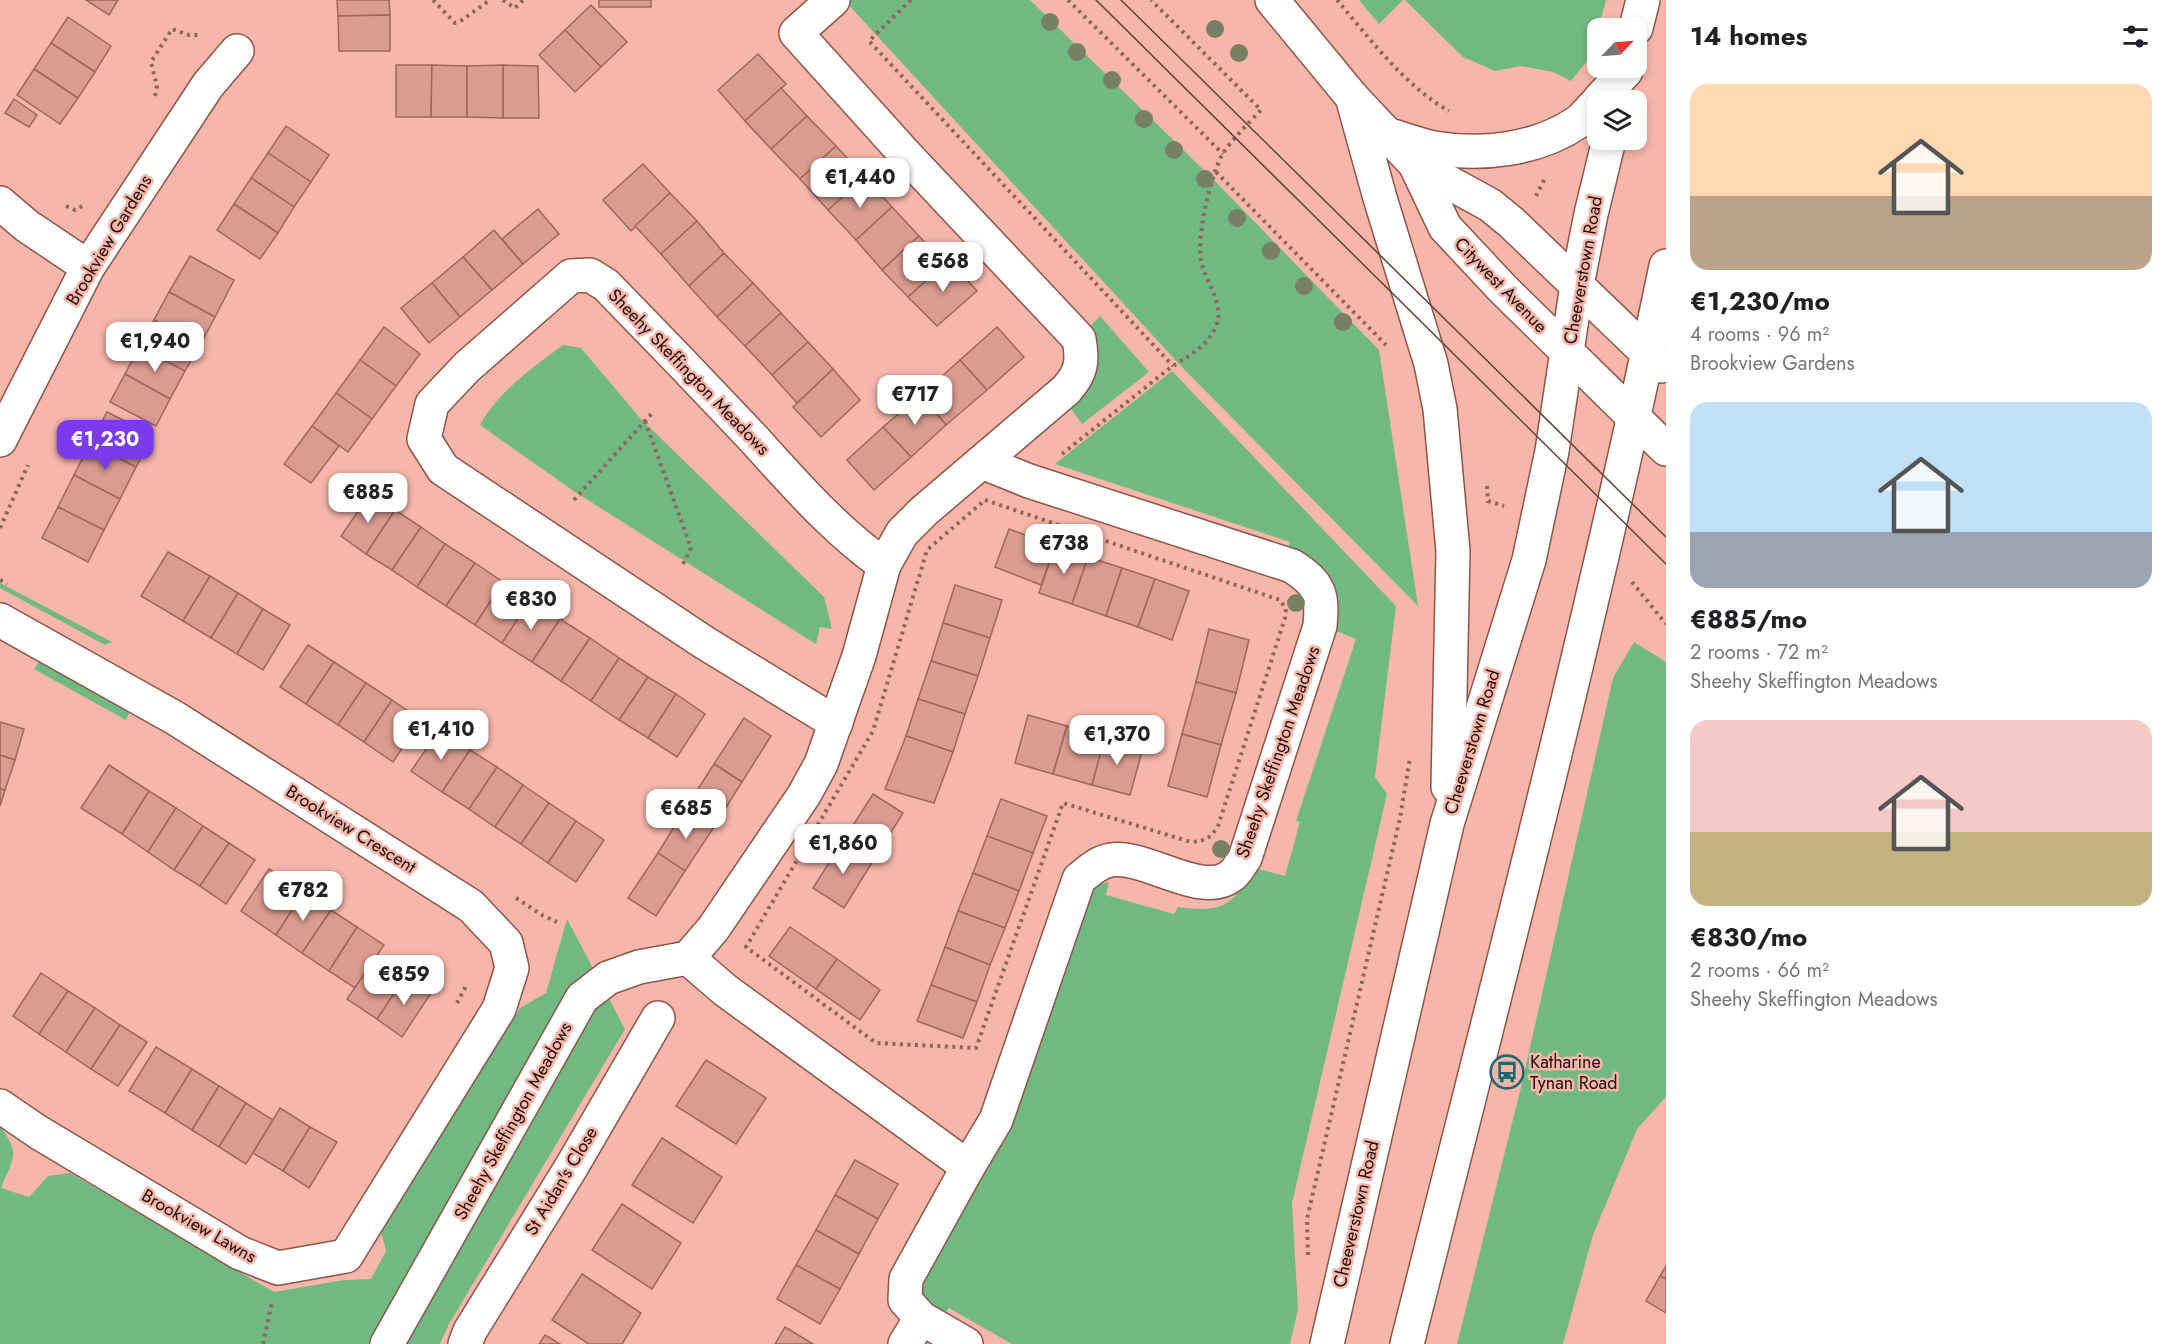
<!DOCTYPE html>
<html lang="en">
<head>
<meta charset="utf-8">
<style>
	:root { --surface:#fff; --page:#f2f2f2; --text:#202124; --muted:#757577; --accent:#7c3aed }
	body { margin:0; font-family:Jost,sans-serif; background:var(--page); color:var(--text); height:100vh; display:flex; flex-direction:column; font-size:22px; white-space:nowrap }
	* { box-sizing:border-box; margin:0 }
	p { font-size:20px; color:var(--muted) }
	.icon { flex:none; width:33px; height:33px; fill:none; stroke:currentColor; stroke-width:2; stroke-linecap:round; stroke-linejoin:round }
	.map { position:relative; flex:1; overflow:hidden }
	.sheet { display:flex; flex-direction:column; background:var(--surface); width:510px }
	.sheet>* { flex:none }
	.needle { width:39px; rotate:65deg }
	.controls { position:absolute; left:1587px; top:18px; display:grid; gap:12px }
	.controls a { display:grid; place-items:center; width:60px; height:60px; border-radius:12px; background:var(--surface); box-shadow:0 3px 9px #0003; font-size:30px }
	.price { position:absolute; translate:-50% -51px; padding:0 14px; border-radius:12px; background:#fff; color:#222; font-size:20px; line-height:39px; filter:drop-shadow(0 2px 3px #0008) }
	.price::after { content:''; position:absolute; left:50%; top:36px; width:18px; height:14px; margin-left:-9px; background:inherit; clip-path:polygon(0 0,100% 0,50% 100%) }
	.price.current { background:var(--accent); color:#fff }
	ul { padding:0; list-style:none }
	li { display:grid; align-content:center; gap:12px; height:318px; padding:0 24px }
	li span { display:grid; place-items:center; height:186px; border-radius:18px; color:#555 }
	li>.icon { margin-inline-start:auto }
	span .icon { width:108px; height:108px; fill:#fffc; stroke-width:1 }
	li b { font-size:26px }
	h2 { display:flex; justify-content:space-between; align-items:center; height:72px; padding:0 24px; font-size:26px }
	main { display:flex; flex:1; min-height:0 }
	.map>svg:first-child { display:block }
	.green { fill:#71b983 }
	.building { fill:#da9c90; stroke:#9f665b; stroke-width:1.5 }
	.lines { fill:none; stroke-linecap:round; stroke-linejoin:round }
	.minor-casing { stroke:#8d554a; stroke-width:36 }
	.secondary-casing { stroke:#8d554a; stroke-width:36 }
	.path { stroke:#90645c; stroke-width:4; stroke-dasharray:3 4.5; stroke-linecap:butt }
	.minor { stroke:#fff; stroke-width:33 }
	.secondary { stroke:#fff; stroke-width:33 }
	.tram { stroke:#63403a; stroke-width:1.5 }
	.tree { fill:#788063 }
	.labels { text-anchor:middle; stroke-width:5; stroke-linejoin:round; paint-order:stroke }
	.street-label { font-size:18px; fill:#220c08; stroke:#f6b6aa }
	.poi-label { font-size:18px; fill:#220c08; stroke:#f6b6aa; text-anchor:start }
</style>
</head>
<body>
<main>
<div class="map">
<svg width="1666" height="1344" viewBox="0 0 1666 1344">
	<rect width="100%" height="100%" fill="#f6b6aa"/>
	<g class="green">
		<polygon points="844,0 1030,0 1213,179 1379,350 1418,606 1179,364"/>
		<polygon points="1359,0 1403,0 1379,24"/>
		<polygon points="1405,0 1606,0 1590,57 1571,81 1553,72 1521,66 1495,71 1463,57"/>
		<polygon points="1100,316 1149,372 1082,424 1069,406 1081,336"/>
		<path d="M563,345L581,348L640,418L824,597L832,629L820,627L816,644L575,492L480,425C499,391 532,368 563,345Z"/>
		<path d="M1172,371L1396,606L1375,777L1387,794L1292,1203L1298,1309L1290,1344H1012L949,1308L940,1321L919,1295L920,1276L1081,898L1096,885L1109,882L1106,895L1174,914L1178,907C1223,913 1232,906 1255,868L1285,876L1300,822L1296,821L1356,639L1329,628L1285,557L1290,542L1055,464Z"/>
		<polygon points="0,583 112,642 105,645 0,588"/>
		<polygon points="1634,642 1666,662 1666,1097 1637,1129 1593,1235 1563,1344 1457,1344 1522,1083 1613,678"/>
		<polygon points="40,661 130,711 126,720 34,669"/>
		<path d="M567,919L625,1029L449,1324L440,1344H0V1127C22,1153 12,1160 1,1188L29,1197L48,1176L70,1173L274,1292L344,1280L371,1279L386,1251L381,1231L520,1008L546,993Z"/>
	</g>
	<g class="building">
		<polygon points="86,0 118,0 109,15"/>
		<polygon points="337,0 389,0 390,15 338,16"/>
		<rect x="599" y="0" width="52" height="7"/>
		<polygon points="591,5 627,42 601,67 565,30"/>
		<polygon points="390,15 390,51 339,51 338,16"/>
		<polygon points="68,17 111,46 95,72 51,43"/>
		<polygon points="565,30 601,67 575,92 539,55"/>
		<polygon points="51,43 95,72 78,98 34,69"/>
		<polygon points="758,54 786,84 745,121 718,90"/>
		<polygon points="396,65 432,65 431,117 396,117"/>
		<polygon points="432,65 467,66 467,117 431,117"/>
		<polygon points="503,65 538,66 539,118 503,118"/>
		<polygon points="503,65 503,118 467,117 467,66"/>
		<polygon points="34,69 78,98 60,124 17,95"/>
		<polygon points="781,88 807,116 771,149 745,121"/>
		<polygon points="14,99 37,115 29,127 5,113"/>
		<polygon points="807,116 836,146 800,179 771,149"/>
		<polygon points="286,126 329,155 311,182 268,153"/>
		<polygon points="836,146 865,177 828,210 800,179"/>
		<polygon points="268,153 311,182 294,207 251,178"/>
		<polygon points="643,164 670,193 631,231 603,200"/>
		<polygon points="865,177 892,207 856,240 828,210"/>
		<polygon points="251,178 294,207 278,233 234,204"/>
		<polygon points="670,193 697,221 661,254 635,226"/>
		<polygon points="234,204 278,233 260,259 217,230"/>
		<polygon points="892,207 919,236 882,270 856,240"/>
		<polygon points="538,209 559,234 523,264 502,239"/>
		<polygon points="697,221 724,253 689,286 661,254"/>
		<polygon points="494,230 523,264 492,290 463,257"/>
		<polygon points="919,236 944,264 908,297 882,270"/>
		<polygon points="724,253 753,283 717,317 689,286"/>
		<polygon points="190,256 234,280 215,317 169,292"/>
		<polygon points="463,257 492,290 460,317 432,283"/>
		<polygon points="949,260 977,291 937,326 908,297"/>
		<polygon points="432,283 460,317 429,343 401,308"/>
		<polygon points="753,283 781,313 745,346 717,317"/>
		<polygon points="169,292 215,317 200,345 154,320"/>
		<polygon points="781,313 808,342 772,375 745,346"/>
		<polygon points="154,320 200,345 185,371 139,347"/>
		<polygon points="384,327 420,354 396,386 360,360"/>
		<polygon points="997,327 1024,357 987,390 960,360"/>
		<polygon points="808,342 833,369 797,403 772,375"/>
		<polygon points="139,347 185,371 170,399 125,374"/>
		<polygon points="360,360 396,386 372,419 336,393"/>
		<polygon points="960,360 987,390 946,425 921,395"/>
		<polygon points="833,369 860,400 821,437 793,407"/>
		<polygon points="125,374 170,399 156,426 110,402"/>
		<polygon points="336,393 372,419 348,452 312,426"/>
		<polygon points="921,395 946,425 911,457 883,427"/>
		<polygon points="107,412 153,435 136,467 90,444"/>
		<polygon points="312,426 339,446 311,483 284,464"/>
		<polygon points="883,427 911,457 874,490 847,460"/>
		<polygon points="90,444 136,467 120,499 74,475"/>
		<polygon points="74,475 120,499 104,530 58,507"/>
		<polygon points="370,494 395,510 366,554 341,536"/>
		<polygon points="58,507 104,530 88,562 42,538"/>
		<polygon points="395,510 421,527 392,570 366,554"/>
		<polygon points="421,527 445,544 417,587 392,570"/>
		<polygon points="1009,529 1055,546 1041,585 995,567"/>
		<polygon points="445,544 475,563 446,606 417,587"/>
		<polygon points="1055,546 1088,557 1072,604 1039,593"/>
		<polygon points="168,552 210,576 183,621 141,596"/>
		<polygon points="1088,557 1122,568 1106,616 1072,604"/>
		<polygon points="475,563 503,582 475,625 446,606"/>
		<polygon points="1122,568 1155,579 1138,627 1106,616"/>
		<polygon points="210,576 238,593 211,638 183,621"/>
		<polygon points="1155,579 1189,591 1172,640 1138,627"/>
		<polygon points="503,582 530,600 502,643 475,625"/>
		<polygon points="955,585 1002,600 990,638 943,623"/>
		<polygon points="238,593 263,609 237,654 211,638"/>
		<polygon points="530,600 560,619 532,662 502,643"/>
		<polygon points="263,609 290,625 263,670 237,654"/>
		<polygon points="560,619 590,638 561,681 532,662"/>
		<polygon points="943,623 990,638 978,676 931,661"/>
		<polygon points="1209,629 1249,640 1236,693 1196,682"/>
		<polygon points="590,638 619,658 591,701 561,681"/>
		<polygon points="308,645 334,662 306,704 280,687"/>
		<polygon points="619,658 648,677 619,720 591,701"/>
		<polygon points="931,661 978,676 965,714 918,699"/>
		<polygon points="334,662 366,683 338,725 306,704"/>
		<polygon points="648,677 676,694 648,738 619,720"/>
		<polygon points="1196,682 1236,693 1221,745 1182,734"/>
		<polygon points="366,683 392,700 364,742 338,725"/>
		<polygon points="676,694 705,714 677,757 648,738"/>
		<polygon points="918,699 965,714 953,752 906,736"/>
		<polygon points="392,700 421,720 393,762 364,742"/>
		<polygon points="1028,715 1067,726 1053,774 1015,763"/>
		<polygon points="744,718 771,736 742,782 714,764"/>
		<polygon points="0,722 24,729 15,760 0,755"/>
		<polygon points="1067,726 1105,737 1092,785 1053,774"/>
		<polygon points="440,729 470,750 442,792 411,771"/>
		<polygon points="1182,734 1221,745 1207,797 1168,786"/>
		<polygon points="906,736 953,752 934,803 885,789"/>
		<polygon points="1105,737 1143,748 1130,795 1092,785"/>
		<polygon points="470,750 497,767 469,809 442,792"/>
		<polygon points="0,755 15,760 5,790 0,789"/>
		<polygon points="714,764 742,782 714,827 685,809"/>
		<polygon points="109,765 149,791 122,834 81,808"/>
		<polygon points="497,767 523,785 495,827 469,809"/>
		<polygon points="523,785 549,803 521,844 495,827"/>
		<polygon points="0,789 5,790 0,806"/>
		<polygon points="149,791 176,808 148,852 122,834"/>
		<polygon points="873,794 903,813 873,861 843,841"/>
		<polygon points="1001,799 1047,816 1033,853 987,836"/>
		<polygon points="549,803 576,821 548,863 521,844"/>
		<polygon points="176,808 203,826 174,870 148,852"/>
		<polygon points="685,809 714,827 685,871 658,853"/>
		<polygon points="576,821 604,840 576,882 548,863"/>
		<polygon points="203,826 229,843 200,886 174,870"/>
		<polygon points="987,836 1033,853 1019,891 973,873"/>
		<polygon points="843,841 873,861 844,908 813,888"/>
		<polygon points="229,843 255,860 226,904 200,886"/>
		<polygon points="658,853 685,871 656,916 628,898"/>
		<polygon points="269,869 304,892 276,935 241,911"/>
		<polygon points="973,873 1019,891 1005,928 958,911"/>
		<polygon points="304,892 331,910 302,953 276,935"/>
		<polygon points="331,910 357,927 329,971 302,953"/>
		<polygon points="958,911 1005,928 990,965 945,947"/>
		<polygon points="357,927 384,945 355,988 329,971"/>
		<polygon points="790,927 837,959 816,989 769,956"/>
		<polygon points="945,947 990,965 977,1002 931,985"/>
		<polygon points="377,956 406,976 377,1019 347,999"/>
		<polygon points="837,959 880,990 860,1020 816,989"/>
		<polygon points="41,973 68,991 39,1034 13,1016"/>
		<polygon points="406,976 431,993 402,1037 377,1019"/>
		<polygon points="931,985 977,1002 963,1038 917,1021"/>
		<polygon points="68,991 95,1008 66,1052 39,1034"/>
		<polygon points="95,1008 120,1025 91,1069 66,1052"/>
		<polygon points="120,1025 147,1042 118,1086 91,1069"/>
		<polygon points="156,1047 192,1069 165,1113 129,1091"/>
		<polygon points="706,1060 766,1098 736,1144 676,1106"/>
		<polygon points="192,1069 219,1086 192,1130 165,1113"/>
		<polygon points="219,1086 246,1103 219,1147 192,1130"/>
		<polygon points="246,1103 273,1120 246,1164 219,1147"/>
		<polygon points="280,1108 310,1127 283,1171 253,1153"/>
		<polygon points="310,1127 337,1142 309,1188 283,1171"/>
		<polygon points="662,1138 722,1177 693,1223 632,1185"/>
		<polygon points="855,1160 898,1184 878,1219 835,1195"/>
		<polygon points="835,1195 878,1219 859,1254 816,1230"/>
		<polygon points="622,1204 681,1243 652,1289 592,1250"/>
		<polygon points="816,1230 859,1254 840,1289 796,1265"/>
		<polygon points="796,1265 840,1289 820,1324 777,1299"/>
		<polygon points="1666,1266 1666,1279 1660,1276"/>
		<polygon points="582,1274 641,1313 622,1344 589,1344 552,1320"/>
		<polygon points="1660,1276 1666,1279 1666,1313 1646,1301"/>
		<polygon points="785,1327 813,1344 775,1344"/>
		<polygon points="545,1335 560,1344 539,1344"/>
	</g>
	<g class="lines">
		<g class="minor-casing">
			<g id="minor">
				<polyline points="0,203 27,226 88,267"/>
				<polyline points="0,440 88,267 208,85 237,51"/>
				<polyline points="0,620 175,718 471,906 506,943 512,968 499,1009 346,1256 278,1268 240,1253 38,1132 0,1106"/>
				<path d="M836,723L705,643L443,469L424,439L432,404L467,367L571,276L590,275L606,285C655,335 704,386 752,437C793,482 834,530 884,565"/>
				<path d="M688,958L725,990L968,1167L996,1120L1079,879C1089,871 1098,862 1111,860C1145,854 1201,899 1231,876C1237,872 1241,863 1245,858L1320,626C1323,594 1320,584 1292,566L1029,481L982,462"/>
				<path d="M387,1344L582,998L608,978L639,967L688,958L713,929L804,795L821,764L859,656L884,565L902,533L924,511L1066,390C1082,372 1083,362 1079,339L905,154L796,33L833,0"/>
				<polyline points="465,1344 470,1331 572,1166 658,1018"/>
				<polyline points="905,1344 921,1318"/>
				<polyline points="966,1344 921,1318 905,1300 906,1279 968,1167"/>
			</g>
		</g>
		<g class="secondary-casing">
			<g id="secondary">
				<polyline points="1272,0 1352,97 1415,164 1490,205 1512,223 1661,366"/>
				<polyline points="1636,28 1643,0"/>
				<polyline points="1352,97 1380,198 1431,364 1440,409 1453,551 1448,787"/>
				<polyline points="1599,100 1626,71"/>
				<path d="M1390,135C1404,139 1419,145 1434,148C1482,156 1537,150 1578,122C1585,117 1591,108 1598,102"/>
				<polyline points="1415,164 1445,227 1503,289 1666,449"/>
				<polyline points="1327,1344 1447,824 1529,560 1552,451 1577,285 1591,214 1609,140"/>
				<path d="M1407,1344C1497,986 1591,628 1666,266"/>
			</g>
		</g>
		<g class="path">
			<polyline points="433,0 455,23 462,20 490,0"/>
			<polyline points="503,0 515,8 523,0"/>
			<polyline points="911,0 869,41 1173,366"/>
			<polyline points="1068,0 1223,154"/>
			<path d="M1337,0C1369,38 1406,87 1449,111"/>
			<polyline points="155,96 157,86 151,62 172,29 189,35 202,35"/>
			<polyline points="1216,172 1386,345"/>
			<polyline points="1536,196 1546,176"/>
			<polyline points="66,206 75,210 84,205"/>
			<polyline points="645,421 691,548 682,566"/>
			<path d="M1062,454C1097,426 1131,399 1166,371C1183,358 1207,349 1216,326C1225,306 1207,284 1202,265C1195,240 1210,178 1222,155C1231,140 1249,123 1261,110L1151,0"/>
			<polyline points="1487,486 1488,501 1504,506"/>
			<polyline points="574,500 654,411"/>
			<path d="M985,500L1280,600L1286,609L1285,618L1218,826C1211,838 1205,841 1191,842L1063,803L976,1048L876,1043L746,947L873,731L927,550Z"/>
			<polyline points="0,528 28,465"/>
			<polyline points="0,580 7,584"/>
			<polyline points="1632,582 1666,624"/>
			<polyline points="516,898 542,915 557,922"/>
			<polyline points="457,1003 466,986"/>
			<polyline points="1308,1255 1307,1219 1400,818 1410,758"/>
			<polyline points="263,1344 272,1302"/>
		</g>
		<use href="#minor" class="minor"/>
		<use href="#secondary" class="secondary"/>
		<g class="tram">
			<polyline points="1096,0 1666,564"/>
			<polyline points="1121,0 1666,537"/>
		</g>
	</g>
	<g class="tree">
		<circle cx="1050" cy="22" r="9"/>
		<circle cx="1215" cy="29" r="9"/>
		<circle cx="1077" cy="52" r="9"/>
		<circle cx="1239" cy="53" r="9"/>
		<circle cx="1112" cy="80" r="9"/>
		<circle cx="1144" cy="119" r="9"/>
		<circle cx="1174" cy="150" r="9"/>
		<circle cx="1205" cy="179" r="9"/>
		<circle cx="1237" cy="218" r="9"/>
		<circle cx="1271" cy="251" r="9"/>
		<circle cx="1304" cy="286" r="9"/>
		<circle cx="1343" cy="322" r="9"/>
		<circle cx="1296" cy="603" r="9"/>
		<circle cx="1221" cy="849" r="9"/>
	</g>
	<defs>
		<g id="bus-ring" transform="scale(1.725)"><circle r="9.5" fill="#f6b6aa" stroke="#1c6672" stroke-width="1.5"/><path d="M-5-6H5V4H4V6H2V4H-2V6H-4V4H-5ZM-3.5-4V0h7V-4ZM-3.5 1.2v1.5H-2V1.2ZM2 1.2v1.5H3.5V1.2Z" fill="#1c6672"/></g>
	</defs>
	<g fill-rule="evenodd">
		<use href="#bus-ring" x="1507" y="1072"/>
	</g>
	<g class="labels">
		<g class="street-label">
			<text transform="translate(109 240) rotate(-59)" y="6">Brookview Gardens</text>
			<text transform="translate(1583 270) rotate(-80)" y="6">Cheeverstown Road</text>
			<text transform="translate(1501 285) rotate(46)" y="6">Citywest Avenue</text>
			<text transform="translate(689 372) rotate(46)" y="6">Sheehy Skeffington Meadows</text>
			<text transform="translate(1472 742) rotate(-73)" y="6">Cheeverstown Road</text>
			<text transform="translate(1278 752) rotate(-71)" y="6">Sheehy Skeffington Meadows</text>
			<text transform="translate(351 829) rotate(32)" y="6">Brookview Crescent</text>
			<text transform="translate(513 1121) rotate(-61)" y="6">Sheehy Skeffington Meadows</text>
			<text transform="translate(561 1181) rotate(-59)" y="6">St Aidan's Close</text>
			<text transform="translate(1356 1214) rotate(-77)" y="6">Cheeverstown Road</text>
			<text transform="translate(199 1226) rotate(30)" y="6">Brookview Lawns</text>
		</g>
		<g class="poi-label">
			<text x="1530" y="1068">Katharine<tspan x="1530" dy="21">Tynan Road</tspan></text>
		</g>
	</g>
</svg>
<div class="controls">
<a><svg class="needle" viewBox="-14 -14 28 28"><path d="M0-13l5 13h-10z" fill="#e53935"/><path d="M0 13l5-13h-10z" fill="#757577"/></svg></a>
<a><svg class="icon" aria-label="layers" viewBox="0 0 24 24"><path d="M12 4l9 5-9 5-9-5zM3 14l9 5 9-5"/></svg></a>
</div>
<b class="price" style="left:860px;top:209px">€1,440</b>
<b class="price" style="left:943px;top:293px">€568</b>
<b class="price" style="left:155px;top:373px">€1,940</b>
<b class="price" style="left:915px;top:426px">€717</b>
<b class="price current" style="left:105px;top:471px">€1,230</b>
<b class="price" style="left:368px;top:524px">€885</b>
<b class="price" style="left:1064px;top:575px">€738</b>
<b class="price" style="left:531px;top:631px">€830</b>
<b class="price" style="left:441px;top:761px">€1,410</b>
<b class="price" style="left:1117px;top:766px">€1,370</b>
<b class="price" style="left:686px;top:840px">€685</b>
<b class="price" style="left:843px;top:875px">€1,860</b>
<b class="price" style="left:303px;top:922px">€782</b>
<b class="price" style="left:404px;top:1006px">€859</b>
</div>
<section class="sheet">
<h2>14 homes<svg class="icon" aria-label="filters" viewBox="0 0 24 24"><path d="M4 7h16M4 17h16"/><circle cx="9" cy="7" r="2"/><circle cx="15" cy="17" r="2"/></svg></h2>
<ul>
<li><span style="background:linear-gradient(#ffd9b3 60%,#b9a48a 0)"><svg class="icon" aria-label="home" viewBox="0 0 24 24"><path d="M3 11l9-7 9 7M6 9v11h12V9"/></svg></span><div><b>€1,230/mo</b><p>4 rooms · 96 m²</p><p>Brookview Gardens</p></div></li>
<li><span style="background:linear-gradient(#bfe0f5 70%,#9aa5b1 0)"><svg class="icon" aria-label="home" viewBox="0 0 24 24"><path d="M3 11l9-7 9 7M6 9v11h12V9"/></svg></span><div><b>€885/mo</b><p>2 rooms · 72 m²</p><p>Sheehy Skeffington Meadows</p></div></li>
<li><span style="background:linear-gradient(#f6c9c9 60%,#c2b280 0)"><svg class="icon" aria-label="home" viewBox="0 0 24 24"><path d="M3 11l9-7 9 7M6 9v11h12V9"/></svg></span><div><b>€830/mo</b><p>2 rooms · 66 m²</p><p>Sheehy Skeffington Meadows</p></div></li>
</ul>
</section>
</main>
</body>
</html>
